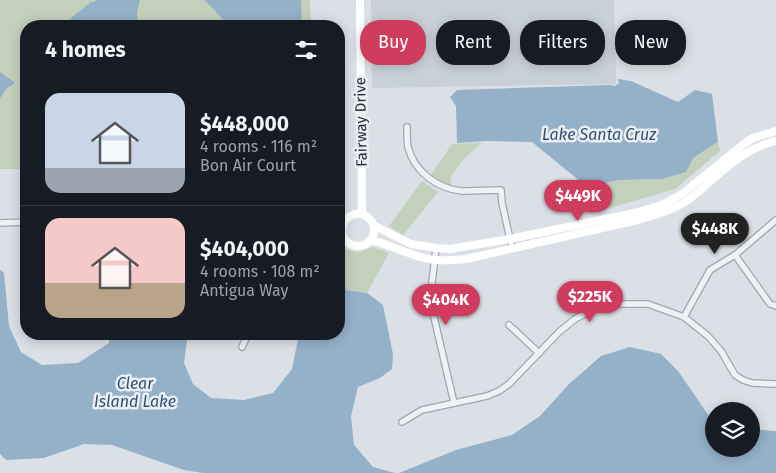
<!DOCTYPE html>
<html lang="en">
<head>
<meta charset="utf-8">
<style>
	:root { --surface:#171b24; --page:#20242c; --text:#f1f3f6; --muted:#9ea1a6; --line:#363941; --accent:#d03c5d }
	body { margin:0; font-family:"Fira Sans",sans-serif; background:var(--page); color:var(--text); height:100vh; display:flex; flex-direction:column; font-size:19px; white-space:nowrap }
	* { box-sizing:border-box; margin:0 }
	p { font-size:16px; color:var(--muted) }
	.icon { flex:none; width:28px; height:28px; fill:none; stroke:currentColor; stroke-width:2; stroke-linecap:round; stroke-linejoin:round }
	.map { position:relative; flex:1; overflow:hidden }
	.drawer { position:absolute; left:20px; top:20px; width:325px; height:320px; display:flex; flex-direction:column; background:var(--surface); border-radius:20px; box-shadow:0 2px 12px #0003 }
	.drawer>* { flex:none }
	.top-card { position:absolute; left:360px; top:20px; width:340px; height:45px; display:flex; gap:10px }
	.buttons { position:absolute; left:705px; top:402px; display:grid; gap:10px }
	.buttons a { display:grid; place-items:center; width:55px; height:55px; border-radius:50%; background:var(--surface); box-shadow:0 2px 12px #0003; font-size:25px }
	.price { position:absolute; translate:-50% -42px; padding:0 11px; border-radius:18px; background:var(--accent); color:#fff; font-size:16px; line-height:32px; filter:drop-shadow(0 1px 2px #0008) }
	.price::after { content:''; position:absolute; left:50%; top:30px; width:15px; height:11px; margin-left:-8px; background:inherit; clip-path:polygon(0 0,100% 0,50% 100%) }
	.price.active { background:#222; color:#fff }
	ul { padding:0; list-style:none }
	li { display:flex; align-items:center; gap:15px; height:125px; padding:0 25px }
	li+li { border-top:1px solid var(--line) }
	li span { display:grid; place-items:center; flex:none; width:140px; height:100px; border-radius:15px; color:#555 }
	li>.icon { margin-inline-start:auto }
	span .icon { width:60px; height:60px; fill:#fffc; stroke-width:1 }
	li b { font-size:21px }
	h2 { display:flex; justify-content:space-between; align-items:center; height:60px; padding:0 25px; font-size:21px }
	.chip { padding:0 18px; border-radius:20px; background:var(--surface); box-shadow:0 2px 12px #0003; font-size:18px; line-height:45px }
	.chip.active { background:var(--accent); color:#fff }
	.map>svg:first-child { display:block }
	.built { fill:#c9d0d8 }
	.green { fill:#c3d0bc }
	.water { fill:#95b1c8 }
	.lines { fill:none; stroke-linecap:round; stroke-linejoin:round }
	.street-casing { stroke:#a1a7b0; stroke-width:8 }
	.street { stroke:#eef1f5; stroke-width:5.5 }
	.secondary { stroke:#fff; stroke-width:8 }
	.labels { text-anchor:middle; stroke-width:5; stroke-linejoin:round; paint-order:stroke }
	.street-label { font-size:15px; fill:#252f3c; stroke:#ebeff4 }
	.water-label { font-size:16px; font-style:italic; fill:#2f5171; stroke:#ebeff4 }
</style>
</head>
<body>
<div class="map">
<svg width="776" height="473" viewBox="0 0 776 473">
	<rect width="100%" height="100%" fill="#dbe0e6"/>
	<polygon class="built" points="371,0 614,0 616,84 372,88"/>
	<g class="green">
		<polygon points="0,0 310,0 311,26 26,26 26,169 0,169"/>
		<polygon points="718,142 720,151 675,189 589,214 586,186 620,180 662,179"/>
		<polygon points="481,143 461,162 450,178 452,187 431,175 452,144"/>
		<polygon points="422,181 438,192 403,235 389,226"/>
		<polygon points="373,247 389,253 367,293 341,289 344,249 359,252"/>
	</g>
	<g class="water">
		<polygon points="97,0 140,0 137,13 138,26 66,26 71,18 91,2 94,2"/>
		<path d="M204,0H301L302,26H230C220,18 214,8 204,0Z"/>
		<polygon points="0,72 14,82 14,84 6,89 0,99"/>
		<polygon points="618,79 631,81 678,102 695,90 712,94 718,142 693,158 686,172 662,179 620,180 586,186 532,142 486,141 457,143 456,106 450,97 457,90 610,85 615,86 619,83"/>
		<polygon points="0,270 4,273 9,326 21,352 42,365 78,363 109,343 109,334 188,334 184,363 193,384 211,398 244,400 273,393 292,369 299,334 339,334 339,289 367,293 383,305 393,354 392,369 380,378 358,387 351,416 354,445 373,467 395,473 203,473 184,470 112,445 84,444 44,458 6,460 0,454"/>
		<polygon points="630,347 661,354 678,371 709,416 714,418 714,449 751,449 751,429 776,431 776,473 399,473 456,450 512,435 540,416 569,384 601,356"/>
	</g>
	<g class="lines">
		<g class="street-casing">
			<g id="street">
				<path d="M407,127C407,134 407,141 408,147C414,171 437,189 462,191C474,191 488,190 501,190L502,203L512,248"/>
				<polyline points="339,219 346,219"/>
				<polyline points="0,223 26,222"/>
				<polyline points="339,229 342,233"/>
				<polyline points="436,248 430,300 454,403"/>
				<polyline points="735,255 770,304 776,306"/>
				<polyline points="684,317 710,270 735,255 776,220"/>
				<polyline points="509,325 539,353"/>
				<polyline points="242,347 248,334"/>
				<polyline points="402,422 422,410 487,396 499,391 509,384 559,332 575,319 598,307 619,304 648,304 684,317 708,336 721,351 735,375 743,380 752,383 776,384"/>
			</g>
		</g>
		<use href="#street" class="street"/>
		<g class="secondary">
			<polyline points="360,0 362,213"/>
			<circle cx="358" cy="230" r="16"/>
			<polyline points="375,226 411,244 436,248 450,249 510,239 639,212 664,204 682,194 745,143 753,138 776,131"/>
			<path d="M371,240C392,245 414,258 435,260C445,261 456,260 466,259L638,220C656,215 673,210 688,200C717,178 739,149 776,141"/>
		</g>
	</g>
	<g class="labels">
		<g class="street-label">
			<text transform="translate(361 122) rotate(-91)" y="5">Fairway Drive</text>
		</g>
		<g class="water-label">
			<text x="599" y="140">Lake Santa Cruz</text>
			<text x="135" y="389">Clear<tspan x="135" dy="18">Island Lake</tspan></text>
		</g>
	</g>
</svg>
<div class="buttons">
<a><svg class="icon" aria-label="layers" viewBox="0 0 24 24"><path d="M12 4l9 5-9 5-9-5zM3 14l9 5 9-5"/></svg></a>
</div>
<b class="price" style="left:578px;top:222px">$449K</b>
<b class="price active" style="left:715px;top:255px">$448K</b>
<b class="price" style="left:590px;top:323px">$225K</b>
<b class="price" style="left:446px;top:326px">$404K</b>
<div class="top-card">
<a class="chip active">Buy</a>
<a class="chip">Rent</a>
<a class="chip">Filters</a>
<a class="chip">New</a>
</div>
<section class="drawer">
<h2>4 homes<svg class="icon" aria-label="filters" viewBox="0 0 24 24"><path d="M4 7h16M4 17h16"/><circle cx="9" cy="7" r="2"/><circle cx="15" cy="17" r="2"/></svg></h2>
<ul>
<li><span style="background:linear-gradient(#c9d6e8 75%,#9aa5b1 0)"><svg class="icon" aria-label="home" viewBox="0 0 24 24"><path d="M3 11l9-7 9 7M6 9v11h12V9"/></svg></span><div><b>$448,000</b><p>4 rooms · 116 m²</p><p>Bon Air Court</p></div></li>
<li><span style="background:linear-gradient(#f6c9c9 65%,#b9a48a 0)"><svg class="icon" aria-label="home" viewBox="0 0 24 24"><path d="M3 11l9-7 9 7M6 9v11h12V9"/></svg></span><div><b>$404,000</b><p>4 rooms · 108 m²</p><p>Antigua Way</p></div></li>
</ul>
</section>
</div>
</body>
</html>
